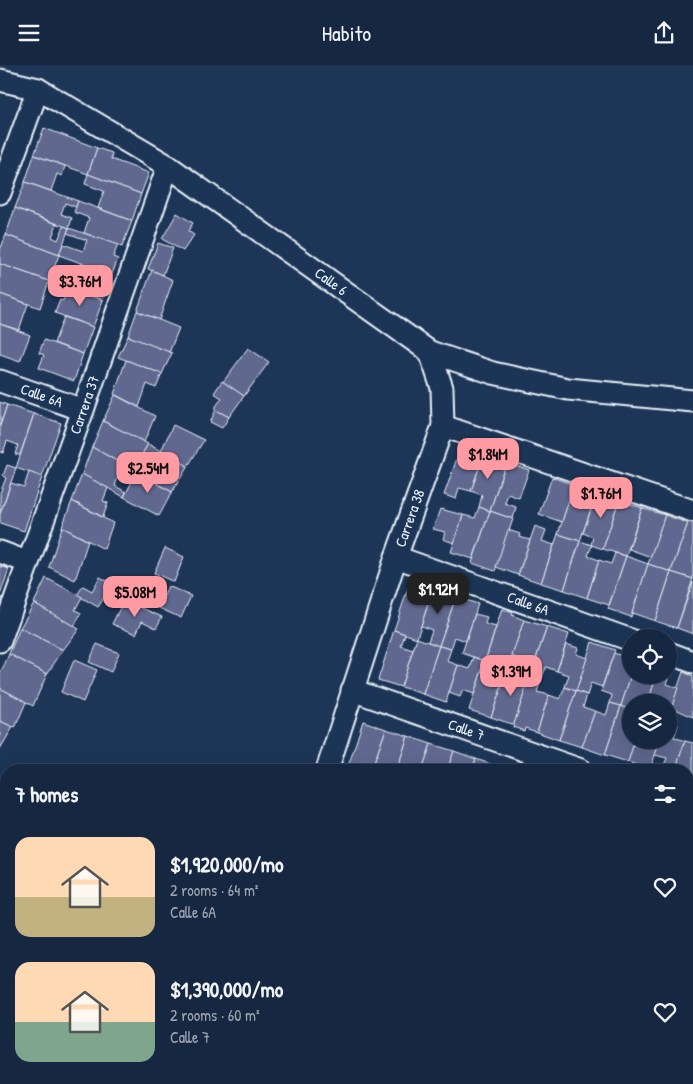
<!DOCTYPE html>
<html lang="en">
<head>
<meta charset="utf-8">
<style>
	:root { --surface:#162841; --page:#1f3048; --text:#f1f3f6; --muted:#9ea6b1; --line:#35445a; --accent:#ff9aa2 }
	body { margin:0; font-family:"Patrick Hand",sans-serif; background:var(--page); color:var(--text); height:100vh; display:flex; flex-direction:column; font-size:19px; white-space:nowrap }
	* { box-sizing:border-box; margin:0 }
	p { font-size:16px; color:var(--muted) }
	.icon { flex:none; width:28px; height:28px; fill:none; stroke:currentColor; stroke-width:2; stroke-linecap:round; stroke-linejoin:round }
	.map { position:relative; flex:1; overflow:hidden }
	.side { position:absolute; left:0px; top:699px; width:694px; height:321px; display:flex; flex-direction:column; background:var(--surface); border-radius:20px 20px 0 0; box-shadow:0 5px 20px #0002,0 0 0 1px var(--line) }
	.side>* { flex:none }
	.tools { position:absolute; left:622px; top:564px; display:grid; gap:10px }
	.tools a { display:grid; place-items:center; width:55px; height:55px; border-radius:50%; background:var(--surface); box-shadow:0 5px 20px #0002,0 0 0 1px var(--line); font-size:25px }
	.price { position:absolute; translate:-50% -42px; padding:0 11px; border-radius:10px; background:var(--accent); color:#111; font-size:16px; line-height:32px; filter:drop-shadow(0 1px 2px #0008) }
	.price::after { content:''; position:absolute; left:50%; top:30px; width:15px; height:11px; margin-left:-8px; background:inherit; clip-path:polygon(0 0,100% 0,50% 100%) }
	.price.active { background:#222; color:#fff }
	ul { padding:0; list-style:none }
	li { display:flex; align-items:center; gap:15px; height:125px; padding:0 15px }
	li span { display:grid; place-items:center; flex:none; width:140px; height:100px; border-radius:15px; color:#555 }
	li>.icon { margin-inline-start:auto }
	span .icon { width:60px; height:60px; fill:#fffc; stroke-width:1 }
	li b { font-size:21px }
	h2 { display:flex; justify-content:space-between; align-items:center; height:60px; padding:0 15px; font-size:21px }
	header { display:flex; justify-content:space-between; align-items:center; height:65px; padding:0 15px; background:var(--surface); font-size:22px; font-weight:600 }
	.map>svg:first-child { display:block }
	.green { fill:#547574; stroke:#9eb3b6 }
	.building { fill:#60688f; stroke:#e8f1f8 }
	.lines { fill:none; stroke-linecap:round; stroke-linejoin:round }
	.street-casing { stroke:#e8f1f8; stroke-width:25 }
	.street { stroke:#1d3557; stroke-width:21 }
	.labels { text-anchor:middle; stroke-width:4; stroke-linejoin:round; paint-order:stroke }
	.street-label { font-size:15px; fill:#e8f1f8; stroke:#1d3557 }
</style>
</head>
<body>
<header><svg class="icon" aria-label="menu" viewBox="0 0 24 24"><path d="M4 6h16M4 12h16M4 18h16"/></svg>Habito<svg class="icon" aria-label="share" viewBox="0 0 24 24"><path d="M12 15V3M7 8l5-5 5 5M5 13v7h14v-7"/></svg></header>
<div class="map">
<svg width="693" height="1019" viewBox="0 0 693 1019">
	<rect width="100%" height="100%" fill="#1d3557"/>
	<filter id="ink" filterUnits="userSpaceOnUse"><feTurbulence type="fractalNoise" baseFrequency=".02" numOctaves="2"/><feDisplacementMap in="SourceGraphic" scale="10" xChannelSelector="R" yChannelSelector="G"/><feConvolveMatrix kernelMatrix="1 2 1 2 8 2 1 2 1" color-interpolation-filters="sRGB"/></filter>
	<g filter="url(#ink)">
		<polygon class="green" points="688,896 693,898 693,1019 287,1019 289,1014 688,1014"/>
		<g class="building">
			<polygon points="44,63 97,83 88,109 34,90"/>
			<polygon points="97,83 112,88 111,94 149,108 141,129 88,109"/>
			<polygon points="34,90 65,101 62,111 57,109 51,126 25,117"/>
			<polygon points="88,109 141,129 132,156 98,143 104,126 85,119"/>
			<polygon points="25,117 78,136 76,142 65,138 61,149 72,153 69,163 15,143"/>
			<polygon points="78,136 132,156 122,182 84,168 89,153 74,147"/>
			<polygon points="15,143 57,159 52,172 58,175 64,161 69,163 59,190 6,170"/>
			<polygon points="177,148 193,158 188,166 194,170 183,186 162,174"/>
			<polygon points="69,163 118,180 113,192 118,194 112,209 59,190 63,179 83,186 87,175 67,168"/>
			<polygon points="6,170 59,190 49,216 0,199 0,185"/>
			<polygon points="158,178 173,183 163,210 148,204"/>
			<polygon points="82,198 112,209 103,235 72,225"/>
			<polygon points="0,199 49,216 40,243 0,229"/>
			<polygon points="152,205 173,215 159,255 137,246"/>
			<polygon points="67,223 103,235 93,262 55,248 60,235 63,236"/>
			<polygon points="0,229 28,239 19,265 0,259"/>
			<polygon points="137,246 179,263 169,288 128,271"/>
			<polygon points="64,252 93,262 83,289 54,278"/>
			<polygon points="0,259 30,270 20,296 0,289"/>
			<polygon points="128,271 172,288 162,309 118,292"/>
			<polygon points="44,275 83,289 74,316 39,303 44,290 39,288"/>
			<polygon points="248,283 269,297 244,331 223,317"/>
			<polygon points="126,295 162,309 156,323 147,319 139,342 114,329"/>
			<polygon points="222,316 244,331 229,352 214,344 222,333 214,328"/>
			<polygon points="115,330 155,351 144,377 103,356"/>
			<polygon points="0,337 7,340 0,361"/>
			<polygon points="7,340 34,349 20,390 15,389 18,380 7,376 3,388 0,387 0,361"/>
			<polygon points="216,345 229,352 222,363 210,357"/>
			<polygon points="34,349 61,358 42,412 16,403"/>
			<polygon points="103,356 148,379 133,405 92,382"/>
			<polygon points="173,360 204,375 188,401 161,386"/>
			<polygon points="148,379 188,401 172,427 133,405"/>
			<polygon points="92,382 122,399 115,421 126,427 124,432 82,409"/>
			<polygon points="461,382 484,389 471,426 459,423 456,434 444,430"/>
			<polygon points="484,389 506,397 490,446 479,442 482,430 471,426"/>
			<polygon points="506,397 529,405 519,433 508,429 505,438 516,442 513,454 490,446"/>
			<polygon points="7,400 16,403 0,449 0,428 6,413 3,411"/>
			<polygon points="29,407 42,412 24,466 0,458 0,449 11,418 24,422"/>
			<polygon points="137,407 172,427 159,451 124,432"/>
			<polygon points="82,409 108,423 103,436 108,438 103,452 72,436"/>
			<polygon points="552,412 574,420 562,457 539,449"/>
			<polygon points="574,420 597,427 580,476 558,469"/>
			<polygon points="597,427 619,435 603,484 591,480 593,472 583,468"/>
			<polygon points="619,435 642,443 626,491 603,484"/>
			<polygon points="72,436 113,458 104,484 62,462"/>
			<polygon points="479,442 490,446 473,494 451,487 463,450 475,453"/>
			<polygon points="642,443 665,450 651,492 629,484"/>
			<polygon points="440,444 463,450 454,478 443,474 445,467 433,464"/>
			<polygon points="490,446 513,454 495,506 472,498"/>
			<polygon points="665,450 688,458 671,507 648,499"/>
			<polygon points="689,455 693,457 693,514 671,507"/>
			<polygon points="535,461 546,465 542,476 554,480 541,518 518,510"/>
			<polygon points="62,462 88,476 75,515 49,502"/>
			<polygon points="508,465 520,469 519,472 530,475 518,510 496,502"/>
			<polygon points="558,469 580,476 564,525 541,518"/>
			<polygon points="580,476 592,480 588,491 599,495 587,533 564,525"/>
			<polygon points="165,483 184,492 174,517 154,508"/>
			<polygon points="615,488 626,491 609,540 587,533 599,495 611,499"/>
			<polygon points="626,491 648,499 631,552 608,544"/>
			<polygon points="648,499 671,507 655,556 632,548"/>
			<polygon points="0,501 9,504 0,530"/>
			<polygon points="671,507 693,514 677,563 655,556"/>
			<polygon points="100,512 113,519 98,542 77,530 83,521 92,526"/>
			<polygon points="46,513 82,532 75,545 81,548 74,562 34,538"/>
			<polygon points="410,517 433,524 417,573 394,565"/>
			<polygon points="693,517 693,569 677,563"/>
			<polygon points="168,521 191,531 181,553 159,543"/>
			<polygon points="433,524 456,532 439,581 428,577 432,565 421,561"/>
			<polygon points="456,532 478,539 466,576 455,572 451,584 439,581"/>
			<polygon points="124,535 162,552 156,563 142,556 136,569 112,559"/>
			<polygon points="34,538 79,564 63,585 20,563"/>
			<polygon points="502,544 513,548 512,550 524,555 508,604 485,596"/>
			<polygon points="475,549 487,552 485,559 496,562 485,596 462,588"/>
			<polygon points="524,555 547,562 530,611 519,607 523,595 512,591"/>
			<polygon points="547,562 569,569 557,606 546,602 541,615 530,611"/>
			<polygon points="20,563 63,585 47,609 9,589"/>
			<polygon points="394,565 405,569 401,581 413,585 401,622 378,615"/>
			<polygon points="417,573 439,581 423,629 401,622"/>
			<polygon points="592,577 615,585 602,622 591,618 587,630 576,626"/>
			<polygon points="97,579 119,588 111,607 89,597"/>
			<polygon points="566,579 578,583 576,589 587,593 576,626 565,622 569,610 557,606"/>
			<polygon points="439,581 451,584 447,596 458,600 446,637 423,629"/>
			<polygon points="614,588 625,592 626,589 631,590 631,610 621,641 610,638 612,630 601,626"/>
			<polygon points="9,589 47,609 33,641 0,623 0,610"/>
			<polygon points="474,592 485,596 474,629 463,625 460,632 449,628 458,600 470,604"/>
			<polygon points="74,595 97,605 83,637 61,627"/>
			<polygon points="485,596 496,600 492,611 504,615 491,652 469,645"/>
			<polygon points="508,604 530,611 514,660 491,652"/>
			<polygon points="683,607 693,611 693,652 671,642"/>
			<polygon points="631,610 657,610 648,637 636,633 635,638 631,638 631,645 621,641"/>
			<polygon points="657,610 669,613 667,619 678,623 669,650 669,638 648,637"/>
			<polygon points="530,611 541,615 537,627 549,630 537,667 525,663 524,666 513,662"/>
			<polygon points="565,622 576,626 559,675 537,667 549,630 560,634"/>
			<polygon points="0,623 26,637 15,663 0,656"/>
			<polygon points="576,626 587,630 583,642 595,646 582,682 559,675"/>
			<polygon points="610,638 621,641 605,690 582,682 595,646 606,650"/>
			<polygon points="621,641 631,645 628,657 631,658 631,675 635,675 628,697 605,690"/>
			<polygon points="0,656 13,662 0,684"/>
			<polygon points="363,656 386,664 373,701 362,697 359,705 347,705"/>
			<polygon points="669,657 678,660 674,672 685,676 676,703 664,700 667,693 655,690 660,675 669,675"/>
			<polygon points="386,664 408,671 397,705 384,705 373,701"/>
			<polygon points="408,671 431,679 422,705 397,705"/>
			<polygon points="635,675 660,675 650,705 628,697"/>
			<polygon points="685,676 693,678 693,709 688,707 688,705 676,703"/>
			<polygon points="431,679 454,686 447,705 422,705"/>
			<polygon points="454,686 476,694 472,705 447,705"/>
			<polygon points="476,694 499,702 498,705 472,705"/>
			<polygon points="0,753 6,755 6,790 4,795 0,794"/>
			<polygon points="0,838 2,839 1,842 6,844 6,867 0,885"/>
			<polygon points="6,908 6,960 0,958 0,909 5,910"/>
			<polygon points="0,1004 6,1006 6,1014 10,1014 9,1019 0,1019"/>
			<polygon points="10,1014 24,1014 24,1015 34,1019 9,1019"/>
			<polygon points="178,1014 210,1014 208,1019 176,1019"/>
		</g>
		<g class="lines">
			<g class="street-casing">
				<g id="street">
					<path id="s1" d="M0,15L38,24L168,101L430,287L493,308L568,324L693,336"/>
					<polyline points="0,128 38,24"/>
					<path id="s2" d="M0,316L83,345"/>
					<polyline points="443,361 693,446"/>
					<polyline points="0,487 27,497"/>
					<path id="s3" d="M396,492L631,575"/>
					<path id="s4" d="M0,576L83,345L168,101"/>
					<polyline points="669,588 693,597"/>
					<path id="s5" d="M352,625L581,705"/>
					<path id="s6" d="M327,705L396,492L443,361L442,323L430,287"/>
					<polyline points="688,742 693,744"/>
					<polyline points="0,817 6,819"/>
					<polyline points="688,817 693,801"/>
					<polyline points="688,897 693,898"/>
					<polyline points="0,982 6,984"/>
					<polyline points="92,1014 108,1019"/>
					<polyline points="283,1019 285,1014"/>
				</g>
			</g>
			<use href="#street" class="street"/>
		</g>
	</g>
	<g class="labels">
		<g class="street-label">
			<text dy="5" stroke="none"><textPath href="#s1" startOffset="390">Calle 6</textPath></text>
			<text dy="5" stroke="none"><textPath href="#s2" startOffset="44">Calle 6A</textPath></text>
			<text dy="5" stroke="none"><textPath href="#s4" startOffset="251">Carrera 37</textPath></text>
			<text dy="5" stroke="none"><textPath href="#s6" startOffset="265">Carrera 38</textPath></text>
			<text dy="5" stroke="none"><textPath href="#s3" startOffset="140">Calle 6A</textPath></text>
			<text dy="5" stroke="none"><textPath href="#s5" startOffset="121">Calle 7</textPath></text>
		</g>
	</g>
</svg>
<div class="tools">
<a><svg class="icon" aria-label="locate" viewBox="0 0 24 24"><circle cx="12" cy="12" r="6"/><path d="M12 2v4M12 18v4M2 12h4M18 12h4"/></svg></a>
<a><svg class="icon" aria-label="layers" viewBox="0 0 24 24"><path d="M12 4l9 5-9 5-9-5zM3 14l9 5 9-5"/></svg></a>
</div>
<b class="price" style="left:80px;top:242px">$3.76M</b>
<b class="price" style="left:488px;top:415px">$1.84M</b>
<b class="price" style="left:148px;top:429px">$2.54M</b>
<b class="price" style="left:601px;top:454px">$1.76M</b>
<b class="price active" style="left:438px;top:550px">$1.92M</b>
<b class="price" style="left:135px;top:553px">$5.08M</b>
<b class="price" style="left:511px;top:632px">$1.39M</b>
<section class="side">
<h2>7 homes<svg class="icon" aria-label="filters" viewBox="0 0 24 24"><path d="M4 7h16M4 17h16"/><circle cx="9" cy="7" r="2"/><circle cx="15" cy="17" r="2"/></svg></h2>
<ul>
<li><span style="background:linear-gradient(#ffd9b3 60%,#c2b280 0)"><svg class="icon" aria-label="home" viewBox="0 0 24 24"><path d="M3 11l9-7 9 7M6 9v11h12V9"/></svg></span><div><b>$1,920,000/mo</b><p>2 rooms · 64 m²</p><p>Calle 6A</p></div><svg class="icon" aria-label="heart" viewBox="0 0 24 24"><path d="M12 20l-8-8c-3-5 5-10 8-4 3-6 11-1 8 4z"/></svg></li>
<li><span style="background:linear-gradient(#ffd9b3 60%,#7fa58c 0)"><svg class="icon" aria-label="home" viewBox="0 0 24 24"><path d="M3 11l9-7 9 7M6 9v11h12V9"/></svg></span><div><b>$1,390,000/mo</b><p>2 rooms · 60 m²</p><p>Calle 7</p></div><svg class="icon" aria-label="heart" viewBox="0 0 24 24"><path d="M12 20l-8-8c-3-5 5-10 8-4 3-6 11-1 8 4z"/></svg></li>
</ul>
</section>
</div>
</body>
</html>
